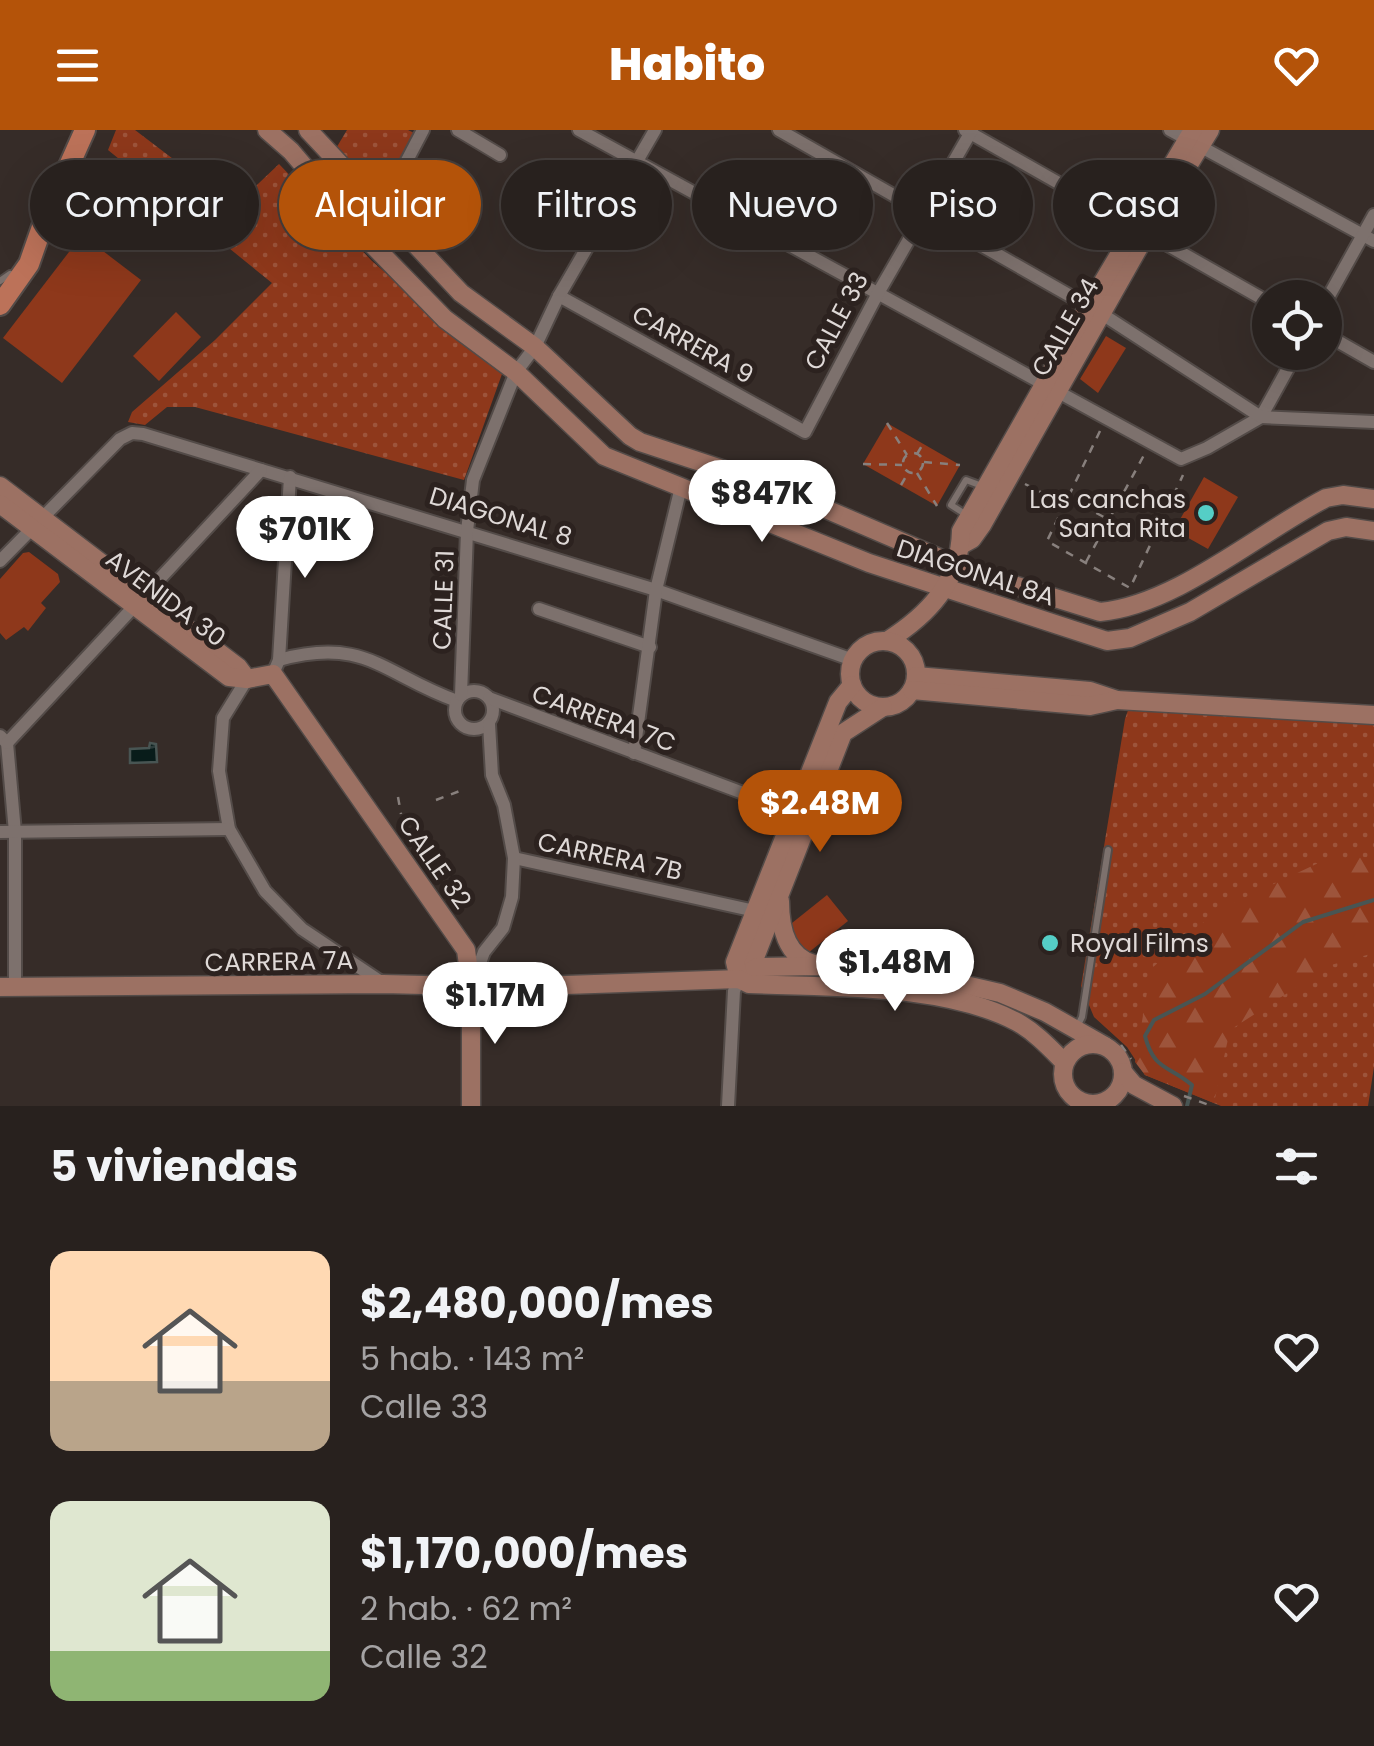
<!DOCTYPE html>
<html lang="es">
<head>
<meta charset="utf-8">
<style>
	:root { --surface:#28211e; --page:#342e2b; --text:#f1f3f6; --muted:#a5a3a4; --line:#443e3c; --accent:#b45309 }
	body { margin:0; font-family:Poppins,sans-serif; background:var(--page); color:var(--text); height:100vh; display:flex; flex-direction:column; font-size:38px; white-space:nowrap }
	* { box-sizing:border-box; margin:0 }
	p { font-size:32px; color:var(--muted) }
	.icon { flex:none; width:55px; height:55px; fill:none; stroke:currentColor; stroke-width:2; stroke-linecap:round; stroke-linejoin:round }
	.map { position:relative; height:976px; overflow:hidden }
	.panel { display:flex; flex-direction:column; background:var(--surface); flex:1 }
	.panel>* { flex:none }
	.top-card { position:absolute; left:30px; top:30px; width:1315px; height:90px; display:flex; gap:20px }
	.tools { position:absolute; left:1252px; top:150px; display:grid; gap:20px }
	.tools a { display:grid; place-items:center; width:90px; height:90px; border-radius:50%; background:var(--surface); box-shadow:0 10px 40px #0002,0 0 0 2px var(--line); font-size:50px }
	.price { position:absolute; translate:-50% -85px; padding:0 22px; border-radius:35px; background:#fff; color:#222; font-size:32px; line-height:65px; filter:drop-shadow(0 2px 5px #0008) }
	.price::after { content:''; position:absolute; left:50%; top:60px; width:30px; height:22px; margin-left:-15px; background:inherit; clip-path:polygon(0 0,100% 0,50% 100%) }
	.price.selected { background:var(--accent); color:#fff }
	ul { padding:0; list-style:none }
	li { display:flex; align-items:center; gap:30px; height:250px; padding:0 50px }
	li span { display:grid; place-items:center; flex:none; width:280px; height:200px; border-radius:20px; color:#555 }
	li>.icon { margin-inline-start:auto }
	span .icon { width:120px; height:120px; fill:#fffc; stroke-width:1 }
	li b { font-size:42px }
	h2 { display:flex; justify-content:space-between; align-items:center; height:120px; padding:0 50px; font-size:42px }
	.pill { padding:0 35px; border-radius:45px; background:var(--surface); box-shadow:0 10px 40px #0002,0 0 0 2px var(--line); font-size:35px; line-height:90px }
	.pill.selected { background:var(--accent); color:#fff }
	header { display:flex; justify-content:space-between; align-items:center; height:130px; padding:0 50px; background:var(--accent); color:#fff; font-size:45px; font-weight:800 }
	.map>svg:first-child { display:block }
	.grass { fill:url(#grass-dots) }
	.forest { fill:url(#forest-firs) }
	.park { fill:#8e381b }
	.water { fill:url(#water-waves); stroke:#485553; stroke-width:2.5 }
	.lines { fill:none; stroke-linecap:round; stroke-linejoin:round }
	.stream { stroke:#485553; stroke-width:4 }
	.lane-casing { stroke:#534b48; stroke-width:10 }
	.street-casing { stroke:#534b48; stroke-width:16 }
	.secondary-casing { stroke:#534b48; stroke-width:21 }
	.primary-casing { stroke:#534b48; stroke-width:24 }
	.path { stroke:#88807d; stroke-width:2.5; stroke-dasharray:8 8; stroke-linecap:butt }
	.lane { stroke:#7d716d; stroke-width:6 }
	.street { stroke:#7d716d; stroke-width:12 }
	.secondary { stroke:#9c7163; stroke-width:18 }
	.primary { stroke:#bc7259; stroke-width:20 }
	.poi-dot { fill:#55cec6; stroke:#2c221f; stroke-width:4 }
	.labels { text-anchor:middle; stroke-width:10; stroke-linejoin:round; paint-order:stroke }
	.street-label { font-size:25px; fill:#dfd9d7; stroke:#2c221f }
	.poi-label { font-size:25px; fill:#dfd9d7; stroke:#2c221f; text-anchor:end }
</style>
</head>
<body>
<header><svg class="icon" aria-label="menu" viewBox="0 0 24 24"><path d="M4 6h16M4 12h16M4 18h16"/></svg>Habito<svg class="icon" aria-label="heart" viewBox="0 0 24 24"><path d="M12 20l-8-8c-3-5 5-10 8-4 3-6 11-1 8 4z"/></svg></header>
<div class="map">
<svg width="1374" height="976" viewBox="0 0 1374 976">
	<defs>
		<pattern id="grass-dots" width="8" height="8" patternUnits="userSpaceOnUse" patternTransform="scale(2.5)"><rect width="8" height="8" fill="#8e381b"/><path d="M2 2h.1M6 6h.1" fill="none" stroke="#9d543b" stroke-width="1.8" stroke-linecap="round"/></pattern>
		<pattern id="forest-firs" width="22" height="20" patternUnits="userSpaceOnUse" patternTransform="scale(2.5)"><rect width="22" height="20" fill="#8e381b"/><path d="M5 1l3.5 6h-7zM16 11l3.5 6h-7z" fill="#9d543b"/></pattern>
		<pattern id="water-waves" width="16" height="10" patternUnits="userSpaceOnUse" patternTransform="scale(2.5)"><rect width="16" height="10" fill="#081c1a"/><path d="M0 5q4-4 8 0t8 0" fill="none" stroke="#2c3c3b"/></pattern>
	</defs>
	<rect width="100%" height="100%" fill="#362c28"/>
	<g class="grass">
		<polygon points="116,0 135,0 235,76 279,34 372,131 502,244 464,350 195,277 167,277 145,295 128,292 132,282 215,210 272,153 108,20"/>
		<polygon points="347,0 408,0 414,3 381,65 335,20"/>
		<polygon points="1133,566 1374,585 1374,937 1368,976 1221,976 1145,945 1127,917 1094,887 1081,856 1125,589"/>
	</g>
	<polygon class="forest" points="1374,727 1374,823 1331,835 1230,900 1214,973 1145,945 1135,932 1151,839 1216,781 1327,729"/>
	<g class="park">
		<polygon points="82,105 141,150 62,253 3,208"/>
		<polygon points="176,182 201,207 159,251 133,226"/>
		<polygon points="1106,206 1126,218 1098,263 1080,249"/>
		<polygon points="887,293 960,335 937,376 863,334"/>
		<polygon points="1204,347 1238,367 1208,419 1174,400"/>
		<polygon points="29,422 58,444 60,452 41,473 46,478 28,501 24,497 6,510 0,503 0,449 23,423"/>
		<polygon points="827,765 848,791 808,823 787,797"/>
	</g>
	<polygon class="water" points="150,613 156,614 157,632 130,633 130,619 149,618"/>
	<g class="lines">
		<path class="stream" d="M1187,976L1192,955C1169,935 1154,941 1145,906L1154,890L1205,864L1303,792L1374,770"/>
		<g class="lane-casing">
			<g id="lane">
				<polyline points="73,42 136,94 125,111 86,81"/>
				<polyline points="0,151 10,144"/>
				<polyline points="965,384 951,375 966,350 982,356"/>
				<polyline points="1076,899 1082,887 1108,720"/>
			</g>
		</g>
		<g class="street-casing">
			<g id="street">
				<polyline points="458,0 500,25"/>
				<polyline points="579,0 1181,329 1207,318 1261,287 1297,222"/>
				<polyline points="779,0 1102,184 1261,287 1374,292"/>
				<polyline points="965,0 1270,173"/>
				<polyline points="1170,0 1374,111"/>
				<polyline points="381,80 423,0"/>
				<polyline points="559,166 805,302 877,165 972,0"/>
				<polyline points="1325,173 1374,85"/>
				<polyline points="1325,204 1374,232"/>
				<polyline points="0,431 120,309 132,303 143,304 656,460 853,530"/>
				<polyline points="539,479 650,517"/>
				<path d="M279,530C366,506 384,545 457,571"/>
				<polyline points="273,544 279,530 290,347"/>
				<polyline points="247,549 223,588 219,641 229,699 265,761 302,799 381,852"/>
				<circle cx="474" cy="580" r="19"/>
				<polyline points="461,565 467,401 473,350 516,242 535,217 559,166 655,0"/>
				<polyline points="489,568 794,682"/>
				<polyline points="0,606 7,613 15,702 15,857"/>
				<polyline points="7,613 261,340"/>
				<polyline points="634,623 656,460 681,357"/>
				<polyline points="0,702 229,699"/>
				<polyline points="514,728 755,781"/>
				<polyline points="472,855 484,822 503,798 512,767 514,728 504,675 492,645 489,594"/>
				<polyline points="728,976 734,861 739,849"/>
			</g>
		</g>
		<g class="secondary-casing">
			<g id="secondary">
				<polyline points="267,0 291,21 360,102 445,189 516,242 604,326 869,433 1107,511 1130,508 1190,482 1328,401 1346,397 1374,401"/>
				<path d="M308,0L461,163L535,217L630,306L640,312L770,355L972,442L1100,482C1176,475 1258,403 1326,368L1343,365L1374,369"/>
				<polyline points="0,356 238,537 247,549"/>
				<polyline points="0,374 229,547 247,549 273,544 466,820 471,857 471,976"/>
				<polyline points="961,415 972,409 982,395 1147,103 1210,0"/>
				<path d="M887,511C928,485 960,452 961,401L1088,177L1193,0"/>
				<circle cx="883" cy="544" r="33"/>
				<polyline points="916,546 1090,561 1117,570 1374,585"/>
				<polyline points="912,560 1090,576 1117,570"/>
				<path d="M780,771C780,796 786,827 814,834"/>
				<polyline points="742,844 754,830 843,603 883,577"/>
				<polyline points="739,849 757,837 817,836 914,843 1000,863 1045,882 1105,916"/>
				<polyline points="739,849 735,832 838,572 852,555"/>
				<path d="M0,857L383,854L506,857L739,849L749,854C831,858 943,853 1017,892C1035,902 1050,918 1064,932"/>
				<circle cx="1093" cy="944" r="30"/>
				<polyline points="1123,942 1134,955 1173,976"/>
			</g>
		</g>
		<g class="primary-casing">
			<polyline id="primary" points="0,175 29,134 43,94 85,0"/>
		</g>
		<g class="path">
			<polyline points="887,293 907,325"/>
			<polyline points="1100,301 1047,411 1130,458 1183,345"/>
			<circle cx="913" cy="333" r="10"/>
			<polyline points="917,324 923,314"/>
			<polyline points="924,332 960,335"/>
			<polyline points="863,334 902,335"/>
			<polyline points="917,343 937,376"/>
			<polyline points="1025,354 1062,373"/>
			<polyline points="901,355 908,343"/>
			<polyline points="1068,368 1149,411"/>
			<polyline points="1086,432 1144,325"/>
			<polyline points="398,667 401,684"/>
			<polyline points="436,670 465,659"/>
			<polyline points="1121,915 1131,929"/>
			<polyline points="1184,966 1212,976"/>
		</g>
		<use href="#lane" class="lane"/>
		<use href="#street" class="street"/>
		<use href="#secondary" class="secondary"/>
		<use href="#primary" class="primary"/>
	</g>
	<g class="poi-dot">
		<circle cx="1206" cy="383" r="10"/>
		<circle cx="1050" cy="813" r="10"/>
	</g>
	<g class="labels">
		<g class="street-label">
			<text transform="translate(836 191) rotate(-62)" y="9">CALLE 33</text>
			<text transform="translate(1065 197) rotate(-60)" y="9">CALLE 34</text>
			<text transform="translate(693 214) rotate(29)" y="9">CARRERA 9</text>
			<text transform="translate(501 386) rotate(17)" y="9">DIAGONAL 8</text>
			<text transform="translate(976 442) rotate(18)" y="9">DIAGONAL 8A</text>
			<text transform="translate(166 468) rotate(37)" y="9">AVENIDA 30</text>
			<text transform="translate(443 470) rotate(-88)" y="9">CALLE 31</text>
			<text transform="translate(604 588) rotate(20)" y="9">CARRERA 7C</text>
			<text transform="translate(610 726) rotate(12)" y="9">CARRERA 7B</text>
			<text transform="translate(435 732) rotate(55)" y="9">CALLE 32</text>
			<text transform="translate(279 831) rotate(-1)" y="9">CARRERA 7A</text>
		</g>
		<g class="poi-label">
			<text x="1186" y="378">Las canchas<tspan x="1186" dy="29">Santa Rita</tspan></text>
			<text x="1070" y="822" text-anchor="start">Royal Films</text>
		</g>
	</g>
</svg>
<div class="tools">
<a><svg class="icon" aria-label="locate" viewBox="0 0 24 24"><circle cx="12" cy="12" r="6"/><path d="M12 2v4M12 18v4M2 12h4M18 12h4"/></svg></a>
</div>
<b class="price" style="left:762px;top:415px">$847K</b>
<b class="price" style="left:305px;top:451px">$701K</b>
<b class="price selected" style="left:820px;top:725px">$2.48M</b>
<b class="price" style="left:895px;top:884px">$1.48M</b>
<b class="price" style="left:495px;top:917px">$1.17M</b>
<div class="top-card">
<a class="pill">Comprar</a>
<a class="pill selected">Alquilar</a>
<a class="pill">Filtros</a>
<a class="pill">Nuevo</a>
<a class="pill">Piso</a>
<a class="pill">Casa</a>
</div>
</div>
<section class="panel">
<h2>5 viviendas<svg class="icon" aria-label="filters" viewBox="0 0 24 24"><path d="M4 7h16M4 17h16"/><circle cx="9" cy="7" r="2"/><circle cx="15" cy="17" r="2"/></svg></h2>
<ul>
<li><span style="background:linear-gradient(#ffd9b3 65%,#b9a48a 0)"><svg class="icon" aria-label="home" viewBox="0 0 24 24"><path d="M3 11l9-7 9 7M6 9v11h12V9"/></svg></span><div><b>$2,480,000/mes</b><p>5 hab. · 143 m²</p><p>Calle 33</p></div><svg class="icon" aria-label="heart" viewBox="0 0 24 24"><path d="M12 20l-8-8c-3-5 5-10 8-4 3-6 11-1 8 4z"/></svg></li>
<li><span style="background:linear-gradient(#dfe7d0 75%,#8fb573 0)"><svg class="icon" aria-label="home" viewBox="0 0 24 24"><path d="M3 11l9-7 9 7M6 9v11h12V9"/></svg></span><div><b>$1,170,000/mes</b><p>2 hab. · 62 m²</p><p>Calle 32</p></div><svg class="icon" aria-label="heart" viewBox="0 0 24 24"><path d="M12 20l-8-8c-3-5 5-10 8-4 3-6 11-1 8 4z"/></svg></li>
</ul>
</section>
</body>
</html>
